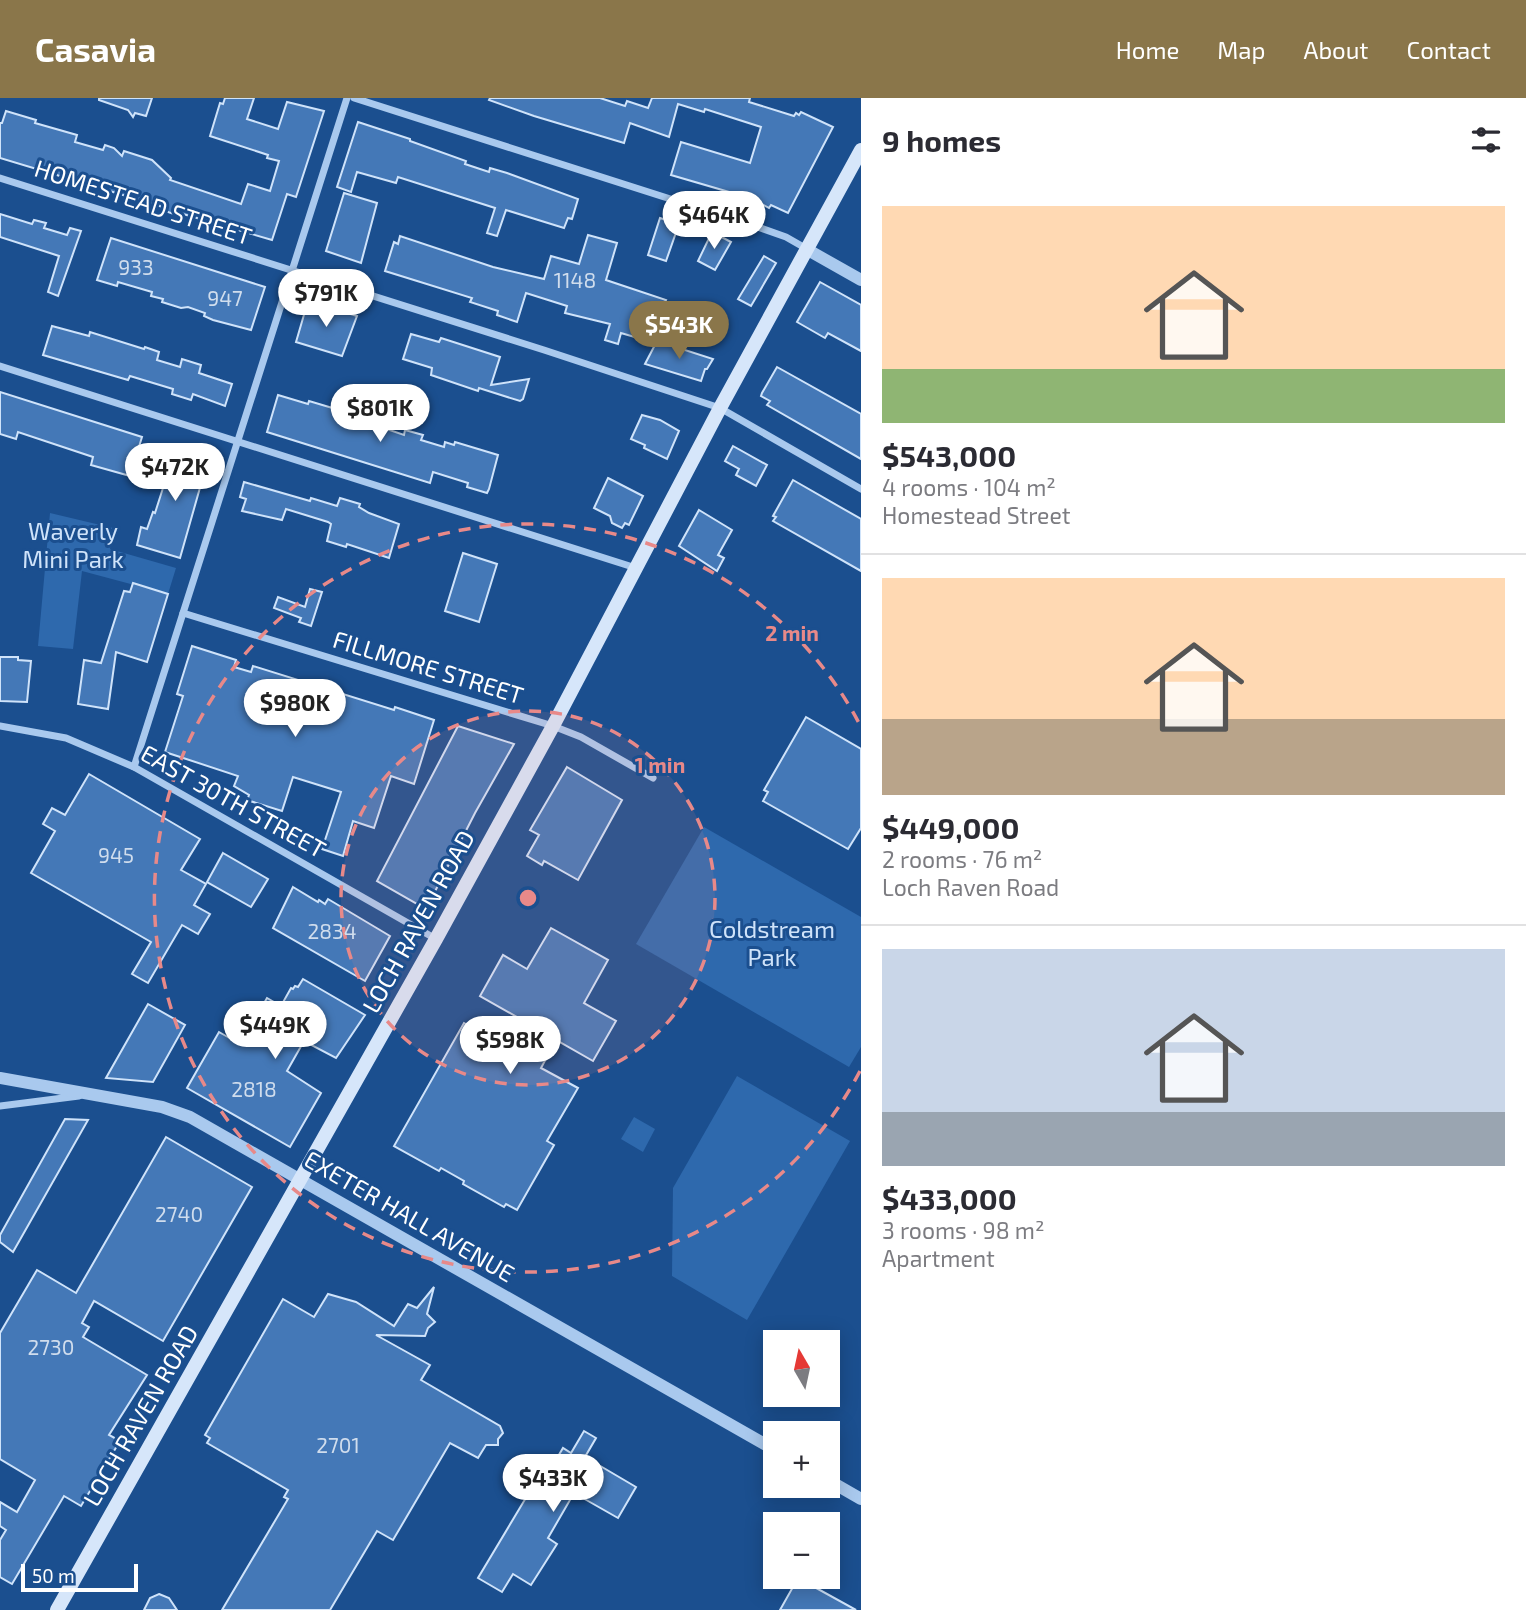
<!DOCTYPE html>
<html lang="en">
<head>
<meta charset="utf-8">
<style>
	:root { --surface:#fff; --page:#f7f7f7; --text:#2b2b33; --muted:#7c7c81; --line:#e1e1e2; --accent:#8a764a }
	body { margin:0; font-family:"Exo 2",sans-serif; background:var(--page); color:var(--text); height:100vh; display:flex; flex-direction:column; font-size:26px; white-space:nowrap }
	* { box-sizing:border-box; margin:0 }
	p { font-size:23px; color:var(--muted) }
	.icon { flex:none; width:38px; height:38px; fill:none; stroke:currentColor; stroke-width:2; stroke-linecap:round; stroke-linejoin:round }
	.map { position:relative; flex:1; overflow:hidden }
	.sheet { display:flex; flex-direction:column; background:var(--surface); width:665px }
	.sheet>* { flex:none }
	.needle { width:46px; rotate:351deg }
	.fabs { position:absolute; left:763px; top:1232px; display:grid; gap:14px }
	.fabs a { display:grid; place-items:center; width:77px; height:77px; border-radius:0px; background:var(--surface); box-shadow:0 4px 18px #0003; font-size:35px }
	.scale { position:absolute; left:21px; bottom:18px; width:117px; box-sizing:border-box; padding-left:7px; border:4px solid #fff; border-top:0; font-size:19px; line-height:24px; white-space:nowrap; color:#fff; -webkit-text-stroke:5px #1b4f8f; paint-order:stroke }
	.price { position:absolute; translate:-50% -60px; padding:0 16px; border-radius:24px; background:#fff; color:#222; font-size:23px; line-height:46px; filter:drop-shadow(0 2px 4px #0008) }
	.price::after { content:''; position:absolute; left:50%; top:42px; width:21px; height:16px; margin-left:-10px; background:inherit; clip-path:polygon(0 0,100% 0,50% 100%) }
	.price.selected { background:var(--accent); color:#fff }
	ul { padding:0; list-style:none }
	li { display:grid; align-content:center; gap:14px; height:371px; padding:0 21px }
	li+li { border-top:2px solid var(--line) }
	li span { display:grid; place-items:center; height:217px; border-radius:0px; color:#555 }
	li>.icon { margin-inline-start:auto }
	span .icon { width:126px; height:126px; fill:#fffc; stroke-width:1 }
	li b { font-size:30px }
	h2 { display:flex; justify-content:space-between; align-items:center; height:84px; padding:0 21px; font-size:30px }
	header { display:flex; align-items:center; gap:42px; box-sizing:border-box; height:98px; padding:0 35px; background:var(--accent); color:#fff }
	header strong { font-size:33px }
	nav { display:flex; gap:38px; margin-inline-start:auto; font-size:24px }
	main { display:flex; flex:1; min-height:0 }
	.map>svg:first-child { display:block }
	.green { fill:#2e69ad }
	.building { fill:#4478b7; stroke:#cfe3fa; stroke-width:2 }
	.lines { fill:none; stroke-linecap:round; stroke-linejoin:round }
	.minor { stroke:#a9c9ee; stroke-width:7 }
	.tertiary { stroke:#a9c9ee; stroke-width:12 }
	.secondary { stroke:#d6e6fa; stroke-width:14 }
	.ring { fill:none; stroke:#e88989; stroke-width:3.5; stroke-dasharray:12 9 }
	.labels { text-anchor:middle; stroke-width:6; stroke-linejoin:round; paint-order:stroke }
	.number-label { font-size:21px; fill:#d0dded }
	.street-label { font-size:24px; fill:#fff; stroke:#1b4f8f }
	.park-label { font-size:24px; fill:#cfe3fa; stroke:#1b4f8f }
	.centre { fill:#e88989; stroke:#1b4f8f; stroke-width:3.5 }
	.ring-label { font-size:21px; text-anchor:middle; font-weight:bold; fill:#e88989; stroke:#1b4f8f; stroke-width:6; stroke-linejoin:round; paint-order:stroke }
</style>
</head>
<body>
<header>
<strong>Casavia</strong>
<nav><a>Home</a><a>Map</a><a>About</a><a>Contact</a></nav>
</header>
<main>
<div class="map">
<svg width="861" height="1512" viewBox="0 0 861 1512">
	<rect width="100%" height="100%" fill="#1b4f8f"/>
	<g class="green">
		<polygon points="50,415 113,430 110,451 176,470 168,496 82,473 73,551 38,548"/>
		<polygon points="704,729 861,819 861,949 849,969 636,846"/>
		<polygon points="737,978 850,1043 747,1222 672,1178 673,1090"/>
		<polygon points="634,1019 655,1031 643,1054 621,1041"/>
	</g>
	<g class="building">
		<polygon points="99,0 152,0 146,18 135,15 133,19 128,12 99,2"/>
		<polygon points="225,0 254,0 247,21 278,31 287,4 324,13 296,99 287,96 272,142 183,116 182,119 165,113 166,110 0,60 0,25 2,25 6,13 36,22 35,25 77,37 75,44 103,52 105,47 114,50 122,58 124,53 152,62 171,80 170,82 241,106 248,86 270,93 279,63 267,60 268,57 210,38 220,5 223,6"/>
		<polygon points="490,0 600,0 625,8 627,3 648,10 652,0 750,0 749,4 794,18 796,15 799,17 801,14 833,29 788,115 771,107 769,110 753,101 671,77 681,44 750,65 761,29 705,11 704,14 678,6 669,39 630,25 624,45 534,18 489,2"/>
		<polygon points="358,24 410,41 410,43 466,63 465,66 489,74 490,70 507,75 578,101 572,121 568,120 564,130 506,112 497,138 487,135 495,110 398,79 396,85 357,74 351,94 337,89"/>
		<polygon points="344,95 377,105 361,165 326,153"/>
		<polygon points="0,116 32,126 34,122 46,125 44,130 67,137 70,130 81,133 58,198 48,194 59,158 0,139"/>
		<polygon points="660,120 679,126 666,163 648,157"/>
		<polygon points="712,134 731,144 715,172 698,163"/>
		<polygon points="588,137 617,145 606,182 666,202 645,242 621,235 618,246 605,242 610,226 565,215 567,208 526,195 517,224 497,217 498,213 470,204 472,200 385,173 394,144 398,146 400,138 493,169 544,181 551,158 579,166"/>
		<polygon points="111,140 265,189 251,232 213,222 204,218 205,215 188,209 181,210 162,204 163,201 151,198 152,194 118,184 117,188 97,182"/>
		<polygon points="764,158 776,165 751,208 738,201"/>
		<polygon points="820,184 861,207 861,253 828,235 825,240 797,224"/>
		<polygon points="308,203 357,218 342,258 296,244"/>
		<polygon points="52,228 89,238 90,234 144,251 145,249 159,254 157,262 180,269 182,261 201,267 199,275 232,286 225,308 193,296 191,302 172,296 173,291 130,278 128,282 43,257"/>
		<polygon points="411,236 439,244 441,240 500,259 491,287 529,281 523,301 520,303 479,290 478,293 431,277 432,270 403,261"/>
		<polygon points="657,243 713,261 707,271 705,271 701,283 645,266"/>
		<polygon points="777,269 861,316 861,361 767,307 770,303 761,298 762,295"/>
		<polygon points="0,294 142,339 130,378 91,367 93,359 18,334 16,341 0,336"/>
		<polygon points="278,297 308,306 309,303 376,323 375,327 404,337 405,332 423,337 421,342 444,349 445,344 454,347 455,344 498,357 489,391 487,395 467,389 468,385 433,374 430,385 267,334"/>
		<polygon points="642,317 660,322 679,333 667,361 644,350 645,347 631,341"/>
		<polygon points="177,348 209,358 180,460 137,447 141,429 147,431 153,414 155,415 163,390 156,385 160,374 166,375 172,354 175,355"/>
		<polygon points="733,348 767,367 756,388 736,377 739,371 725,363"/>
		<polygon points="608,380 643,398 629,427 625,425 622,430 612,425 610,418 594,410"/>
		<polygon points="793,382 861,421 861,473 773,423 776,419 773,418"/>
		<polygon points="244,384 310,403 311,400 337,408 340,400 360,406 359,409 369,415 399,426 389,460 347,446 346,449 327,443 331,426 328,424 286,411 282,422 242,413 246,401 240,399"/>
		<polygon points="699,412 732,432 718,457 724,460 717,473 679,448"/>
		<polygon points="463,455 497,466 479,524 445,513"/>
		<polygon points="133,485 168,496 147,564 116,554 108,611 78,606 84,562 101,565 124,493 130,494"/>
		<polygon points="310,491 322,494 311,528 299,524 301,520 274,510 278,499 305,509"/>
		<polygon points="192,548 236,562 234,569 251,574 253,568 394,612 395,609 434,622 414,686 391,678 374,730 353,723 343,758 322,751 341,694 293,679 282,713 247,702 249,697 234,688 238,678 165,654 183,598 177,596"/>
		<polygon points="0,559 18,559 18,562 31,563 27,604 0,603"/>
		<polygon points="806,619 861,651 861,730 848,751 763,703 768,694 764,692"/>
		<polygon points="458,628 514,646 475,715 426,811 377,783"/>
		<polygon points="567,669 622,702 578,782 544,763 542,767 527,758 539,737 530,732"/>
		<polygon points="89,676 200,741 181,772 206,786 194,807 210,816 198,836 182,827 148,885 132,876 151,844 31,775 55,733 43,726 52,710 65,717"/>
		<polygon points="223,755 268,781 251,809 207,784"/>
		<polygon points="293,789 318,804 319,802 325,806 328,801 390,838 365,883 273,830"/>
		<polygon points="551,830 608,862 584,905 616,923 593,963 556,942 541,970 578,990 547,1043 554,1047 517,1112 506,1106 504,1109 463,1086 464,1083 441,1070 439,1073 394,1048 464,925 508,950 524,923 480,898 503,857 527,871"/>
		<polygon points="303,881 365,917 336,960 304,943 287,973 321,995 290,1049 187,990 219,934 240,946 267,900 281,908 291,890 293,891 295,888 298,889"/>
		<polygon points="148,906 185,927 153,984 106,980"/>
		<polygon points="65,1021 88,1022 13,1154 0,1144 0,1137"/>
		<polygon points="166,1039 252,1089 163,1243 94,1203 82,1225 89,1229 83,1239 147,1277 109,1337 120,1343 81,1408 64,1398 12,1486 0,1479 0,1442 6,1432 0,1428 0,1404 17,1414 35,1382 0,1361 0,1235 37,1172 76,1195"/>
		<polygon points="434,1189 427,1216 435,1224 428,1230 425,1238 376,1237 430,1267 421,1282 500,1328 503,1335 498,1341 498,1347 486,1347 478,1360 450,1345 393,1442 377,1433 330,1512 222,1512 288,1401 284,1399 288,1392 207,1345 210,1340 205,1337 283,1201 314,1219 328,1196 356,1204 394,1228 408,1206 417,1210"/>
		<polygon points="584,1333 596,1340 585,1359 636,1389 618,1420 574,1395 548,1440 557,1446 531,1487 513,1476 502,1494 478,1480 530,1393 536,1396 563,1350 571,1355"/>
		<polygon points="798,1480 856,1512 780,1512"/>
		<polygon points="159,1496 169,1500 177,1512 144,1512 150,1500"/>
	</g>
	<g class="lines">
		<g class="minor">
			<polyline points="354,0 755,128 786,139 807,151"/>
			<polyline points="0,80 544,252 720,310 861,391"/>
			<polyline points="0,268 636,470"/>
			<polyline points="183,515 553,628 581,639 653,680"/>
			<polyline points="0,628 66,640 134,669 436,841"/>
			<polyline points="134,669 347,0"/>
			<polyline points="0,1008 79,998"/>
		</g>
		<g class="tertiary">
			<polyline points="808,152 861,182"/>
			<polyline points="0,980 162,1009 190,1019 775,1352"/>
			<polyline points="828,1382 861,1401"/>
		</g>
		<polyline class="secondary" points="57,1512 436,841 553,628 720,310 861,52"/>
	</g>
	<circle cx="528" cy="800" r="187" fill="#e88989" fill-opacity=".12"/>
	<g class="ring">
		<circle cx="528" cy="800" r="187"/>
		<path d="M860 973A374 374 0 1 1 860 627"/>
	</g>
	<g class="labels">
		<g class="number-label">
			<text x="136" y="177">933</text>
			<text x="575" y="190">1148</text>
			<text x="225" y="208">947</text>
			<text x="116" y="765">945</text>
			<text x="332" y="841">2834</text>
			<text x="254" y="999">2818</text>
			<text x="179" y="1124">2740</text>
			<text x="51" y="1257">2730</text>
			<text x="338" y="1355">2701</text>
		</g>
		<g class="street-label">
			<text transform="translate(143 105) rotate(18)" y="8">HOMESTEAD STREET</text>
			<text transform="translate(428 570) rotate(17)" y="8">FILLMORE STREET</text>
			<text transform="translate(233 704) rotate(29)" y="8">EAST 30TH STREET</text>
			<text transform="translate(419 824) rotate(-61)" y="8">LOCH RAVEN ROAD</text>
			<text transform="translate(409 1119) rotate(30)" y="8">EXETER HALL AVENUE</text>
			<text transform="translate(141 1318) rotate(-60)" y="8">LOCH RAVEN ROAD</text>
		</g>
		<g class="park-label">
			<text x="73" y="442">Waverly<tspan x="73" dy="28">Mini Park</tspan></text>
			<text x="772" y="840">Coldstream<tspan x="772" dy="28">Park</tspan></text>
		</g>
	</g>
	<circle cx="528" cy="800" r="10" class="centre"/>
	<g class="ring-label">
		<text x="792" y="543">2 min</text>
		<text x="660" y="675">1 min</text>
	</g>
</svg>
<div class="fabs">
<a><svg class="needle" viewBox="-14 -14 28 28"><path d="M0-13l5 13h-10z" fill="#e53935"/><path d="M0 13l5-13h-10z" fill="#7c7c81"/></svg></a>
<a>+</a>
<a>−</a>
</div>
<div class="scale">50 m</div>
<b class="price" style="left:714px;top:153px">$464K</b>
<b class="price" style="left:326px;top:231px">$791K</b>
<b class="price selected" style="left:679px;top:263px">$543K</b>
<b class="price" style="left:380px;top:346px">$801K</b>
<b class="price" style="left:175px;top:405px">$472K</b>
<b class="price" style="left:295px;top:641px">$980K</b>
<b class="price" style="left:275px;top:963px">$449K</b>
<b class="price" style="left:510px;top:978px">$598K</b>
<b class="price" style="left:553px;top:1416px">$433K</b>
</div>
<section class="sheet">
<h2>9 homes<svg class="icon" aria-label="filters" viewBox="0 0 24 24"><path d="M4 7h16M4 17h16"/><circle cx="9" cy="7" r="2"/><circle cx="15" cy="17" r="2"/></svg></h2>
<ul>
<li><span style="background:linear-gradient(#ffd9b3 75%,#8fb573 0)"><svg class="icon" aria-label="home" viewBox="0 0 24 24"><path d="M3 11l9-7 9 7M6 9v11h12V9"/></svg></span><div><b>$543,000</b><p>4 rooms · 104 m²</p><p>Homestead Street</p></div></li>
<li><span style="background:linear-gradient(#ffd9b3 65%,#b9a48a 0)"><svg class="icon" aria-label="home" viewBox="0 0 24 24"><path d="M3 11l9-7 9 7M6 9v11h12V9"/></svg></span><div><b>$449,000</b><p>2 rooms · 76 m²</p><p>Loch Raven Road</p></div></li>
<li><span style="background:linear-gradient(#c9d6e8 75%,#9aa5b1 0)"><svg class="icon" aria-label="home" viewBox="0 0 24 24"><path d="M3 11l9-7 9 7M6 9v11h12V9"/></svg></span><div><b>$433,000</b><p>3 rooms · 98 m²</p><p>Apartment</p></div></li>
</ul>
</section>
</main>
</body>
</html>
